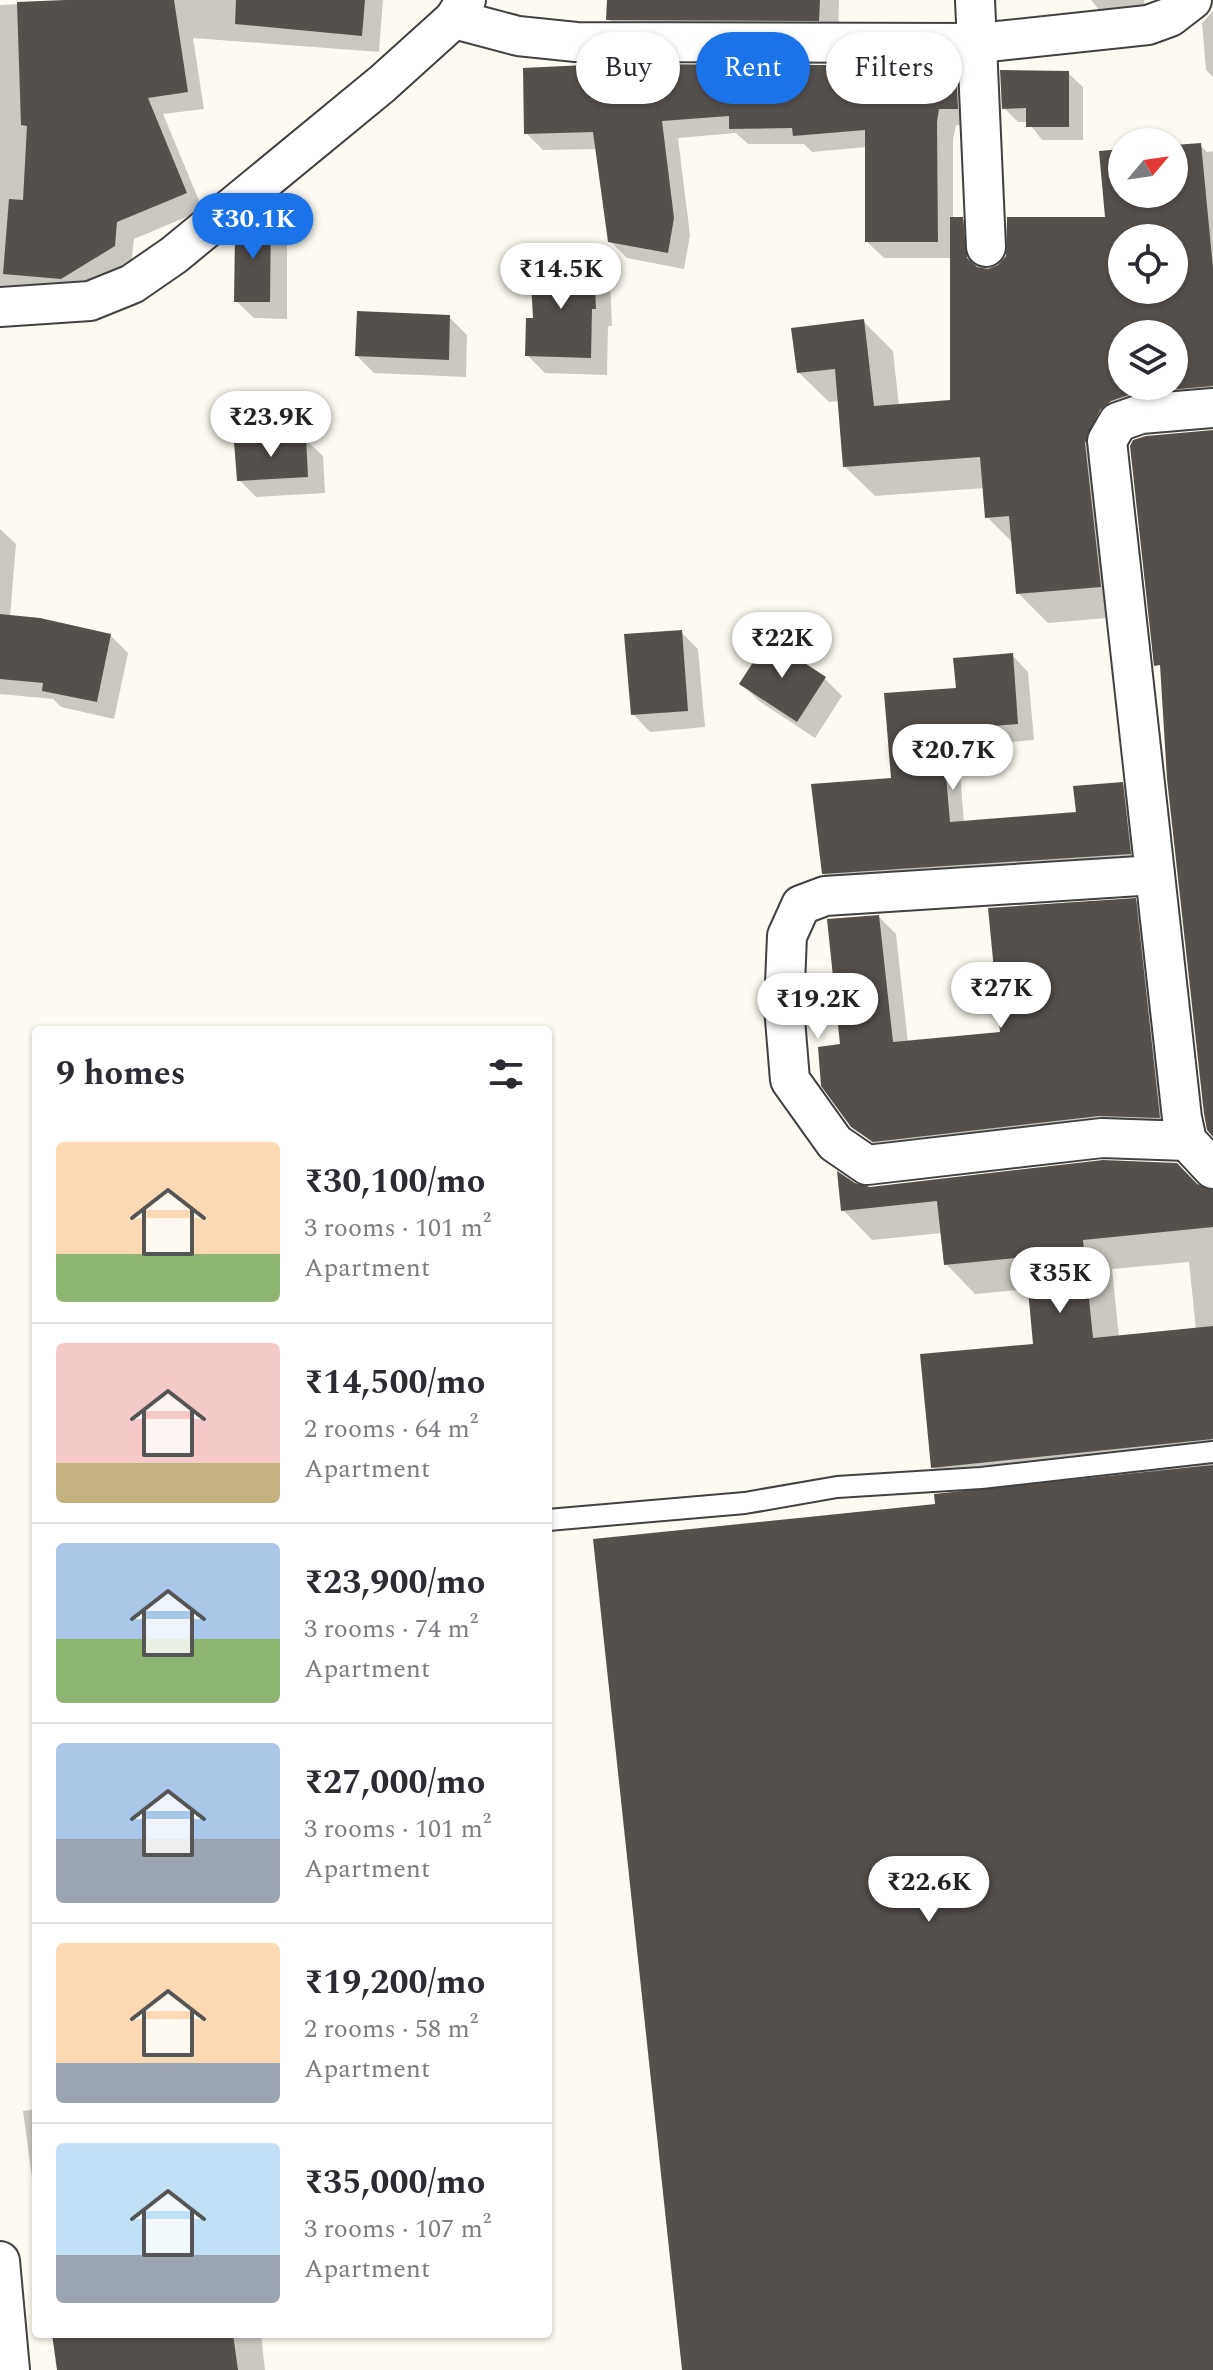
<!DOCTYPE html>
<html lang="en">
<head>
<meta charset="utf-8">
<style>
	:root { --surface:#fff; --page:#f7f7f7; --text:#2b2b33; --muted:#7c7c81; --line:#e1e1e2; --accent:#1a73e8 }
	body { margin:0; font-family:Spectral,serif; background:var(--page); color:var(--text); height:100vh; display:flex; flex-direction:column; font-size:30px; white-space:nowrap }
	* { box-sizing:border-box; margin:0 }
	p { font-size:26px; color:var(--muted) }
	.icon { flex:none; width:44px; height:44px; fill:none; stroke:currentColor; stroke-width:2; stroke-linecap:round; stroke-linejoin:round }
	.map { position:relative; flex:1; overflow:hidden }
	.drawer { position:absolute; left:32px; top:1026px; width:520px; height:1312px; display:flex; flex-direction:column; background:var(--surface); border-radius:8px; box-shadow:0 2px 6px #0004 }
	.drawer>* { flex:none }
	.top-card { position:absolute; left:576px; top:32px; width:516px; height:72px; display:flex; gap:16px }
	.needle { width:52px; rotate:61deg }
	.fabs { position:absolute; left:1108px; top:128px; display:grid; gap:16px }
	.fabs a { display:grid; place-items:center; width:80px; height:80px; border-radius:50%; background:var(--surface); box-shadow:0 2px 6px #0004; font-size:40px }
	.price { position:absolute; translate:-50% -68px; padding:0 18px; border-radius:28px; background:#fff; color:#222; font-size:26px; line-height:52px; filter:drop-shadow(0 2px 4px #0008) }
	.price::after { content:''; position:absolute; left:50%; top:48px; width:24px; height:18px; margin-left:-12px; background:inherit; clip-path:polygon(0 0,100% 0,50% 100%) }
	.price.selected { background:var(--accent); color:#fff }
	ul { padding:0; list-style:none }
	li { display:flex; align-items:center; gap:24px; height:200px; padding:0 24px }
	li+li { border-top:2px solid var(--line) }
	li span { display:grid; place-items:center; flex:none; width:224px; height:160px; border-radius:8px; color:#555 }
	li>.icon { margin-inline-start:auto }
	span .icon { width:96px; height:96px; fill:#fffc; stroke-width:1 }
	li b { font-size:34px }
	h2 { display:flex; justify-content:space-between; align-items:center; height:96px; padding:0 24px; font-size:34px }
	.chip { padding:0 28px; border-radius:36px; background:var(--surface); box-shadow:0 2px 6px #0004; font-size:28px; line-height:72px }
	.chip.selected { background:var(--accent); color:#fff }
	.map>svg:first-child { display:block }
	.shadow { fill:#0003; fill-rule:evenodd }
	.building { fill:#56504c; fill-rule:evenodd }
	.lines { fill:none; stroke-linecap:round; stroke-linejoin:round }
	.lane-casing { stroke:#414141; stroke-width:24 }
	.street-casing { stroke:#414141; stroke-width:42 }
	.lane { stroke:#fff; stroke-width:20 }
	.street { stroke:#fff; stroke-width:38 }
</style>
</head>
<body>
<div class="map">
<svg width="1213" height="2370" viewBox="0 0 1213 2370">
	<rect width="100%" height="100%" fill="#fdfbf1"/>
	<g class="shadow">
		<polygon points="91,0 383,0 379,52 193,38 204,109 163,114 203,210 134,239 131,264 79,295 0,291 0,5"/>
		<polygon points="609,0 839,0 838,40 628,39 608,19"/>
		<polygon points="1091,0 1144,0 1146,18 1109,22"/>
		<polygon points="1213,11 1213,77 1206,70 1202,23"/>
		<path d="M836,67L842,73H955L972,90L974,125H956L953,140V219H962L992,249L994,269L1107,219L1122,151V194H1174V147L1200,145L1207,152L1213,151V418L1141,430L1129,440L1114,474L1130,616L1048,623L1018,593L1014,544L987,517L985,488L875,496L845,467L839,401L829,402L799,373L863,321L893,351L899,406L952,401V258H884L867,242V147L812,152L804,144H748L736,133L678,138L690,235L684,269L627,258L610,241L597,149L543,150L526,133ZM1122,238H1174V290H1122ZM1122,334H1174V386H1122Z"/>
		<polygon points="1068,73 1083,87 1083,140 1042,140 1028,122 1018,122 1004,108"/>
		<polygon points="270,215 287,232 287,319 254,318 236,301"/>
		<polygon points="593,264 610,282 612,326 608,326 607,375 545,373 527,355"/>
		<polygon points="449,317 467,335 466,377 374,373 357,356"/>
		<polygon points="305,439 323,456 325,493 256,497 239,480"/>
		<polygon points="0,529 16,544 10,617 110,635 128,653 114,719 61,707 53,699 0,694"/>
		<polygon points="681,632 698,649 705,727 650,732 633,714"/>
		<polygon points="1012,655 1028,672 1034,740 958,746 964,823 1078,814 1122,784 1139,801 1146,871 840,890 824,874 958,690"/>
		<polygon points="825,679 842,696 815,738 759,701 742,684"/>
		<polygon points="1135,900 1152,918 1176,1135 892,1159 852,1126 842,1046 879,917 896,934 908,1043 1002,1034"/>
		<path d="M1176,1165L1207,1192L1213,1191V2370H684L937,1505L959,1493L933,1467L1036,1345L1030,1289L975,1294L946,1264L942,1233L872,1240L843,1210L854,1185L869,1189ZM1189,1262L1196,1330L1119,1337L1112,1269Z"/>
		<polygon points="36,2109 36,2207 23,2111"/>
		<polygon points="54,2334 261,2334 265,2370 59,2370"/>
	</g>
	<g class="building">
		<polygon points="65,0 174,0 188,92 148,98 187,193 117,222 115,246 61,279 3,274 9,199 23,200 27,126 21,125 17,2"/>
		<polygon points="236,0 365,0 362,36 235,24"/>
		<polygon points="607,0 820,0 819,21 606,20"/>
		<polygon points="606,64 837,65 838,71 956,71 958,109 939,109 937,122 938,242 865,242 865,130 793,136 792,128 729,129 729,116 662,121 674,218 668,253 608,242 593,132 524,134 523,68"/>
		<polygon points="1000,70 1069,71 1069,127 1026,127 1026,108 1002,109"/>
		<path d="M1201,143L1213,268V386L1134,393L1111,401L1100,410L1085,443L1101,587L1016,594L1009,516L985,518L980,457L843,467L835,369L797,373L791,328L864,319L874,406L950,400V217H963L967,258L977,267L988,269L998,265L1006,256L1007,217H1105L1099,151L1122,149V194H1174V145ZM1122,238H1174V290H1122ZM1122,334H1174V386H1122Z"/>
		<polygon points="260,213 271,213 270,302 234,302 235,234"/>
		<polygon points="594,262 596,309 592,309 591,358 525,356 526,318 533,318 530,265"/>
		<polygon points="357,311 450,315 449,360 355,356"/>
		<polygon points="1213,430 1213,1137 1207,1130 1204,1114 1167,779 1160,665 1154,666 1130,446 1133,440 1146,436"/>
		<polygon points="306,437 308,477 237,481 234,441"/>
		<polygon points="0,614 40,618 111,634 97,702 42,691 43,683 0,679"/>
		<polygon points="682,630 688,711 631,715 624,634"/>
		<polygon points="768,639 826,677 797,722 739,684"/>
		<polygon points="1013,653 1018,724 942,730 950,822 1076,812 1073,786 1123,782 1131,854 822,874 811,784 891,778 884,693 956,688 953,658"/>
		<polygon points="1136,898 1160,1118 1099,1116 873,1142 851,1127 821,1086 818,1047 840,1044 827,919 879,915 893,1042 1000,1032 988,908"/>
		<polygon points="1103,1160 1177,1163 1197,1184 1213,1190 1213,1227 1083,1240 1093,1338 1213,1326 1213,1439 931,1468 920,1354 1033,1344 1025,1257 944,1265 937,1201 841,1211 837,1171 855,1183 870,1187"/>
		<polygon points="1213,1465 1213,2370 682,2370 593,1539 935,1504 934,1494"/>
		<polygon points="52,2334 233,2334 238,2370 57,2370"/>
	</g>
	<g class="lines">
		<g class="lane-casing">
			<polyline id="lane" points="548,1520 745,1503 837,1487 981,1478 1213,1452"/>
		</g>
		<g class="street-casing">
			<g id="street">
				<polyline points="975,0 986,247"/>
				<polyline points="454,19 518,36 576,42 979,43 1148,25 1170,17 1192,0"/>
				<polyline points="0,307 90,301 132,284 174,255 382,84 454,19 466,0"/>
				<polyline points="1213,408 1141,414 1118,422 1107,441 1182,1118 1187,1141 1213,1169"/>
				<polyline points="1155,875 825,896 801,905 787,936 784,1007 790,1080 835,1143 867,1165 1102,1138 1187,1141"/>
				<polyline points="0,2261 10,2370"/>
			</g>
		</g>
		<use href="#lane" class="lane"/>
		<use href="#street" class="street"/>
	</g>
</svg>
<div class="fabs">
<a><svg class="needle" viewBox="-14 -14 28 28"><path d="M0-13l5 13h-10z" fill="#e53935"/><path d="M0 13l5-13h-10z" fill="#7c7c81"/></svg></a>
<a><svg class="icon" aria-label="locate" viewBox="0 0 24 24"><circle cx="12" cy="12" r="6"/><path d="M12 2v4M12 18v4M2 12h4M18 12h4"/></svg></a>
<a><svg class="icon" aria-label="layers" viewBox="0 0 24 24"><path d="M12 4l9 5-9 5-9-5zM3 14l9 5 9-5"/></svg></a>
</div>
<b class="price selected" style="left:253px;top:261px">₹30.1K</b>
<b class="price" style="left:561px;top:311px">₹14.5K</b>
<b class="price" style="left:271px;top:459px">₹23.9K</b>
<b class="price" style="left:782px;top:680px">₹22K</b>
<b class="price" style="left:953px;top:792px">₹20.7K</b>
<b class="price" style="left:1001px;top:1030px">₹27K</b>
<b class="price" style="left:818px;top:1041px">₹19.2K</b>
<b class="price" style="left:1060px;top:1315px">₹35K</b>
<b class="price" style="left:929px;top:1924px">₹22.6K</b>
<div class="top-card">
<a class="chip">Buy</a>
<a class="chip selected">Rent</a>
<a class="chip">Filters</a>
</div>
<section class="drawer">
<h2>9 homes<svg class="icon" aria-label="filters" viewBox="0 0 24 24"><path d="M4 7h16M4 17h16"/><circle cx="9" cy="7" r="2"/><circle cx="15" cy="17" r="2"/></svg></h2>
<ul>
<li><span style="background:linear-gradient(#ffd9b3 70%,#8fb573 0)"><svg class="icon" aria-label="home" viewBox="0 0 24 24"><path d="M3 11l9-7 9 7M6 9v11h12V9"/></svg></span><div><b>₹30,100/mo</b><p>3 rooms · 101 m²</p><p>Apartment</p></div></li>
<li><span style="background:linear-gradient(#f6c9c9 75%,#c2b280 0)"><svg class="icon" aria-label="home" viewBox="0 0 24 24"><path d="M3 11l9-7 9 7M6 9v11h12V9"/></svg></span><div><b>₹14,500/mo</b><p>2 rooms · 64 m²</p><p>Apartment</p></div></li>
<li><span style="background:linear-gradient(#a9c7e8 60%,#8fb573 0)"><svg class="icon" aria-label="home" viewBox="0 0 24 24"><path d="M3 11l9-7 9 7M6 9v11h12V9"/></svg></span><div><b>₹23,900/mo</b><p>3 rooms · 74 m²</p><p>Apartment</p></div></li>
<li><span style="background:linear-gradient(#a9c7e8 60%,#9aa5b1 0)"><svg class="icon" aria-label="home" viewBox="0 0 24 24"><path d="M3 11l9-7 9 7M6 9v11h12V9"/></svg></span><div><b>₹27,000/mo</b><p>3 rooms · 101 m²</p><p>Apartment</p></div></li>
<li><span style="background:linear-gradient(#ffd9b3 75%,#9aa5b1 0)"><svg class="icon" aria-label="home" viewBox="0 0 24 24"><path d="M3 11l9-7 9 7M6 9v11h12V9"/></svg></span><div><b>₹19,200/mo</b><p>2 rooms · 58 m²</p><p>Apartment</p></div></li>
<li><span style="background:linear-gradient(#bfe0f5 70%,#9aa5b1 0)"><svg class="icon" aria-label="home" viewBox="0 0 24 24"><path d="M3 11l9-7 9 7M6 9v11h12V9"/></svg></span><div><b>₹35,000/mo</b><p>3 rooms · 107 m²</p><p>Apartment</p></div></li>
</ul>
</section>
</div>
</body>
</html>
